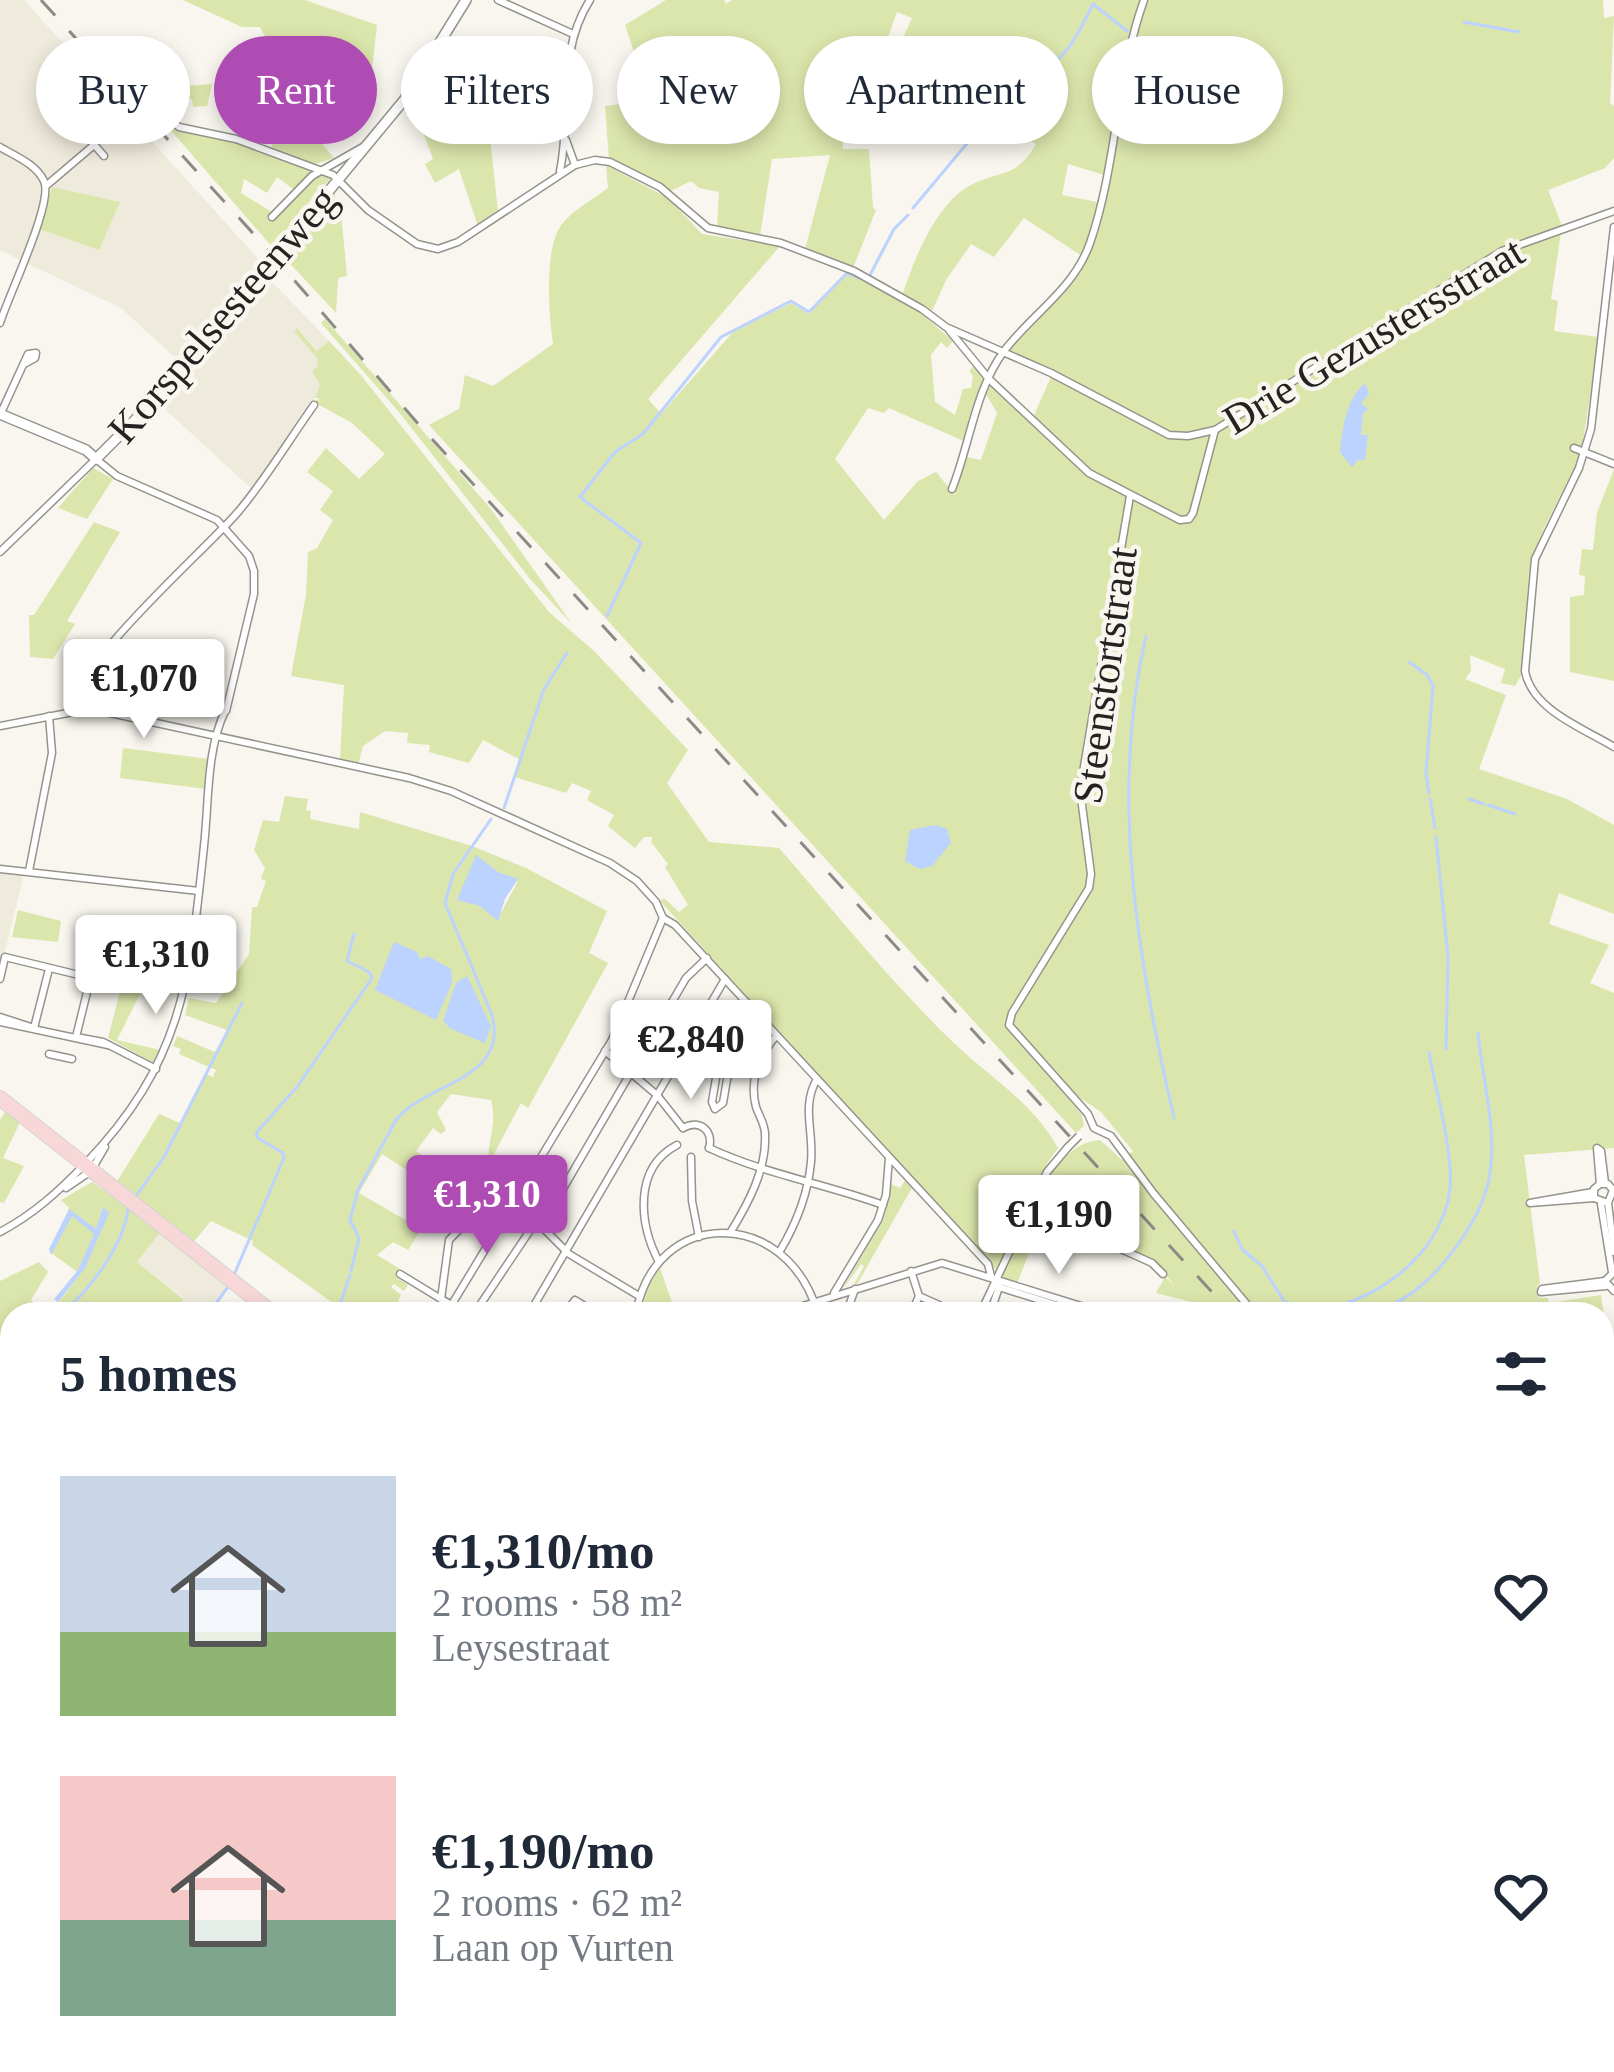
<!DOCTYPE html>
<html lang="en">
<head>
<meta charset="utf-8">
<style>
	:root { --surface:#fff; --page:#f6f6f7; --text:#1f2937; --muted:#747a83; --accent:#ae4cb3 }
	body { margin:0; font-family:"Times New Roman",serif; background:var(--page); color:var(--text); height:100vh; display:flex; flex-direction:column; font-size:45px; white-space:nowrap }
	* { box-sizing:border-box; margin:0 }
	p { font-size:39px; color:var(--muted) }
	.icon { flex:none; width:66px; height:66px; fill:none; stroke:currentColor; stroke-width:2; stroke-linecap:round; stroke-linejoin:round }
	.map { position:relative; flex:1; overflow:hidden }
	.sheet { position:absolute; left:0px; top:1302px; width:1614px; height:771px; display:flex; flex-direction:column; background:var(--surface); border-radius:36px 36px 0 0; box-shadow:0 6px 18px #0003 }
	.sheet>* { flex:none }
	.hud { position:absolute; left:36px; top:36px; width:1542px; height:108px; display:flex; gap:24px }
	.price { position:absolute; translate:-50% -102px; padding:0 27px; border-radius:12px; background:#fff; color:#222; font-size:39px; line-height:78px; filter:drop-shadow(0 3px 6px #0008) }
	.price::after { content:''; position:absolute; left:50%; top:72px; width:36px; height:27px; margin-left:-18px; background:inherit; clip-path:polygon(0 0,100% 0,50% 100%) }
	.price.on { background:var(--accent); color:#fff }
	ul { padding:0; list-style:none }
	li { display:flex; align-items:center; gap:36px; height:300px; padding:0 60px }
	li span { display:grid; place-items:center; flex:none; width:336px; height:240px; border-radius:0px; color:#555 }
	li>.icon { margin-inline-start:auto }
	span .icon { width:144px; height:144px; fill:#fffc; stroke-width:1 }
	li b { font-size:51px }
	h2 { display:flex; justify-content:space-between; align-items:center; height:144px; padding:0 60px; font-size:51px }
	.tag { padding:0 42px; border-radius:54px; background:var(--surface); box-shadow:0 6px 18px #0003; font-size:42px; line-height:108px }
	.tag.on { background:var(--accent); color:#fff }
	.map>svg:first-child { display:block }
	.built { fill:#efebdc }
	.green { fill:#dbe6ac; fill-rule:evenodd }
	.water { fill:#bcd2ff }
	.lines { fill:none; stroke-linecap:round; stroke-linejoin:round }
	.stream { stroke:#bcd2ff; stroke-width:3 }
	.minor-casing { stroke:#95938c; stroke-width:9 }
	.tertiary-casing { stroke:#95938c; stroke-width:12 }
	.primary-casing { stroke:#d3d3d3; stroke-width:16 }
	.minor { stroke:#fff; stroke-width:6 }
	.tertiary { stroke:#fff; stroke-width:9 }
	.primary { stroke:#f8d7d9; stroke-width:14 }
	.rail { stroke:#8c8a85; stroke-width:3; stroke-dasharray:21 21; stroke-linecap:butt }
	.minor-bridge-casing { stroke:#95938c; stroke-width:9; stroke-linecap:butt }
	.minor-bridge { stroke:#fff; stroke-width:6 }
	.labels { text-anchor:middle; stroke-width:9; stroke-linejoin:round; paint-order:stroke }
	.street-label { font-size:42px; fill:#242321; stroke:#f8f6ee }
</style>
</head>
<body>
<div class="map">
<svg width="1614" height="2072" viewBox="0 0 1614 2072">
	<rect width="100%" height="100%" fill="#f8f6ee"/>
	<g class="built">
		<polygon points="0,0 24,0 263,264 181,363 121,308 24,262 39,229 98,249 89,197 52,187 92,151 96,151 89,143 49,181 0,145"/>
		<polygon points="0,150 35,172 45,191 44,207 20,260 0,250"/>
		<polygon points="265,274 329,341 318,351 298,328 317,358 320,384 313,403 252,489 158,403 231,317 242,308"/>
		<polygon points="0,872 22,874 23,878 0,972"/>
		<polygon points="161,1231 229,1284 206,1314 175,1314 183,1298 137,1262"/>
	</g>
	<g class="green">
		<polygon points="183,0 305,0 377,25 372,70 362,72 370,79 353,101 331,87 315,110 299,102 293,113 322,134 318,139 334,158 312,165 271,148 289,108 251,94 269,45 260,27 242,27"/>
		<path d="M666,0H724L726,4L732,0H1603L1604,18L1614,16L1610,103L1614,106V158L1605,168L1548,190L1562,226L1551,299L1558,301L1554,331L1599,337L1581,454L1544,528L1529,573L1522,674L1515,686L1501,683L1505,669L1470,655L1471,671L1465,679L1506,695L1479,769L1567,799L1614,825V914L1559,893L1549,924L1609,945L1590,983L1614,993V1148L1524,1155L1540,1284L1537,1286L1539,1298H1548L1550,1314H1208L1191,1302L1156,1293L1165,1277L1174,1285L1156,1263L1044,1211L1028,1218C1041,1189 1062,1142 1100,1140L1122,1160L1133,1151L1101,1112L1067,1089L1063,1092L1082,1115L1084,1126L1076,1133L429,425L459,409L465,375L493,386L553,344C549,315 543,245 563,223C574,209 594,199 608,188L606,165L668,198L702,234L780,246L648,399L661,414L733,332L791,303L809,314L849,272L916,309L953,341L947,348L941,342L931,355L935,402L955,415L963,389L971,388L973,376L969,371L976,364L985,377L966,442L889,408L884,413L868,408L835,459L884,520L918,481L936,472L955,495L966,457L981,460L997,413L986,394L990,383L1032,420L1054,370L1007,350L1065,292L1082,256L1024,218L994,257L971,244L946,280L932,311L903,293C914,260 935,207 966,188C998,168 1014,182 1036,144L973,104L988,83L944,64L896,54L912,18L897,12L883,52L835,47L843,149H869L873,208L876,210L853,268L805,249L830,155L772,159L760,236L717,229L719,192L699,188L691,181L671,191L609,160L605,106L650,100L625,25ZM1068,164L1104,175L1097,202L1062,195Z"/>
		<polygon points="212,84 207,106 193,107 192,99 174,101 172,123 141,90"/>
		<polygon points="453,106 465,115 488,118 498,212 478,226 459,169 435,183 425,164 433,159 424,135 447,126"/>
		<polygon points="167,126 241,143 309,170 309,175 293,189 277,177 267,193 244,179 241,193 272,212 268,217 272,221 316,176 332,177 293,220 275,250"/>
		<polygon points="52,187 120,202 99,250 39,229"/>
		<polygon points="335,193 335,210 341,213 347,276 338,278 336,313 282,255"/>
		<polygon points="325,319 491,509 572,624 531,580 398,411 321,323"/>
		<path d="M297,328L317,351L329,341L360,374L549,612L595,652L688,750L667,783L709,842L779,848C836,913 891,983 954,1043C990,1078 1033,1102 1058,1148L1048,1162L998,1272L660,901L664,898L679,912L688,905L665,867L668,864L651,842L652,837H644L635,848L608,826L614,815L587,800L591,791L572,783L566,793L515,777L519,759L483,740L469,763L429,752L430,745L407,743L408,733L385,731L363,746L358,765L340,760L344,685L291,676L306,595L308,552L317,548L333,520L320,510L333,491L307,472L326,448L359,479L385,454L352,423L314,402L320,398H315L320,384L312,371L318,366L317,358L294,331Z"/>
		<polygon points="93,468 113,479 87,519 58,508"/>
		<polygon points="1614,469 1614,681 1570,672 1570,597 1584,595 1585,576 1579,575 1582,549 1593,550 1597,513"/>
		<polygon points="94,522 120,532 67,621 75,624 53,659 30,657 29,615 34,615"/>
		<polygon points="123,748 209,759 206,789 120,778"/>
		<path d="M285,796L308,799L306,810L311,811L310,819L359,829L360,812L472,846L526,868L607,911L589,953L608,963L528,1108L521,1103L489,1163C486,1144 498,1126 491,1100L451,1094L437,1112L446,1130L441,1134L433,1128L416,1151L442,1170L431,1186L382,1154L359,1193L421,1229L408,1250L393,1242L377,1255L400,1269L396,1277L408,1285L404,1291L394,1284L391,1287L401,1295L398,1301L403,1305L396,1314L379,1311L376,1314H348L252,1245L253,1241L211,1221L192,1244L116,1183L159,1114L182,1124L206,1074L213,1077L216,1070L179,1054L181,1049L173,1046L177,1036L215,1052L227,1030L185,1015L189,998L216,1003L249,954L252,907H257L266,881L261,879L265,868L254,850L263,820L279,822ZM473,868L518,881L501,913L477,904Z"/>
		<polygon points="18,910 61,921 58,942 12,937"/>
		<polygon points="125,988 140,994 117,1040 160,1050 154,1063 108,1038 120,991"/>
		<polygon points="7,1109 21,1120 3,1158 24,1166 4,1203 0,1202 0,1120"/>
		<polygon points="906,1179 913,1186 856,1286 852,1288 864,1266 861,1264 842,1290 883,1220 891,1184 900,1188"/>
		<polygon points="92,1182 161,1231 137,1262 183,1299 175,1314 50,1314 80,1274 50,1252 69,1208 61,1200"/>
		<polygon points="1042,1219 1017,1284 1004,1280 1002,1273 1025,1225"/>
		<polygon points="39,1262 48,1272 31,1300 44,1314 12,1314 12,2061 260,2061 253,2072 0,2072 0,1281"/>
		<polygon points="660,1268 676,1314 641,1314 648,1287"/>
		<polygon points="1601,1295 1612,1369 1602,1371 1602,1314 1558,1314 1556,1302"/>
		<polygon points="1614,1377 1614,1453 1602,1454 1602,1379"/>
		<polygon points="1614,1459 1614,1661 1602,1660 1602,1460"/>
		<polygon points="910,2061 1072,2061 1067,2072 907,2072"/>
	</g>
	<g class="water">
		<path d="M1365,383L1369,394L1361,403L1368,409L1363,413L1361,435H1368L1365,460H1358L1352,467L1340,452C1343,425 1346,400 1365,383Z"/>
		<polygon points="935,825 947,829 951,843 932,866 920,869 905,861 910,830"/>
		<polygon points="476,855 498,872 518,879 505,899 498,921 480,906 457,900"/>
		<polygon points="394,942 417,952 420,959 428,956 451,969 452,983 436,1020 375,990"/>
		<polygon points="467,976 491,1026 485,1043 451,1029 443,1021 456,983"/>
		<polygon points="103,1207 109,1213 85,1268 58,1302 54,1299 78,1270 94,1234 72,1216 51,1255 49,1249 69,1209 96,1229"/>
	</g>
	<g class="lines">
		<g class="stream">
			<polyline points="1464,22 1519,32"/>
			<path d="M1037,74C1067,60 1079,32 1093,4L1127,31"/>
			<polyline points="913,208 990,116 1000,119 1027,75 1035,75"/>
			<polyline points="870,275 894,229 908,215"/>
			<polyline points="607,616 641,543 580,497 615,452 643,434 721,337 791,301 809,312 847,273 865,280"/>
			<path d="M1146,636C1109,796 1138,962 1174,1118"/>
			<polyline points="1409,662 1427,675 1433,686 1426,773 1429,793"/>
			<polyline points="1430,799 1435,828"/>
			<polyline points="1469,799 1484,804"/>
			<polyline points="1488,805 1515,814"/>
			<polyline points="504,808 544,689 567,653"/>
			<polyline points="1436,837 1448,957 1446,1049"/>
			<polyline points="136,1196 164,1157 242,1003"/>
			<path d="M1234,1231L1242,1249L1262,1266L1284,1301L1304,1312C1370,1307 1440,1259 1450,1190C1454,1154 1435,1088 1429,1052"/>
			<path d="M351,1271L359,1238L350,1220L358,1190L396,1120C425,1083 510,1080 492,1015L445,903L453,874L491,819"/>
			<polyline points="234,1275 284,1158 283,1153 258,1138 256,1133 297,1087 372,978 369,972 347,961 354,934"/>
			<path d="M69,1307C94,1284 125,1242 128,1208"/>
			<polyline points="208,1314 228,1287"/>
			<polyline points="337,1314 350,1275"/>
			<path d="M1376,1314C1389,1306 1405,1299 1416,1290C1448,1264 1485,1213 1490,1173C1497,1127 1482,1079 1478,1033"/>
			<polyline points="0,1606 12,1590"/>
			<polyline points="0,1610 12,1616"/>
		</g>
		<g class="minor-casing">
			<g id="minor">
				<polyline points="498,0 573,34"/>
				<polyline points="153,106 179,127 236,139 333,175 368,210 417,244 438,249 458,242 575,165 595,160 610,162 660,187 708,228 781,243 854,271 922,309 946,327 1051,373 1169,435 1188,436 1215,430 1502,251 1614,211"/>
				<polyline points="83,132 104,156"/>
				<polyline points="566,140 575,165"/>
				<path d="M0,147C15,156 36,164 44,181C54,202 9,294 0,323"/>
				<path d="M560,171C572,113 556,53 590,0"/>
				<polyline points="47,185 94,145"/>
				<polyline points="272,217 312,176 368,144"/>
				<path d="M1614,227L1591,429L1579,468L1535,559L1525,671C1532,710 1583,728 1614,747"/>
				<polyline points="949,330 989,379 1089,473 1180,520 1189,519 1193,513 1215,430"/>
				<polyline points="1,413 28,354 36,353 35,358 24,364"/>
				<polyline points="1574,448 1614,464"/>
				<path d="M952,489C970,444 975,390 1004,351C1032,314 1074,289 1090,243C1117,165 1116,78 1144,0"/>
				<polyline points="1130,496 1080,790 1091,874 1089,888 1012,1013 1009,1025 1088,1114 1094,1128 1111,1136 1154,1194 1255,1314"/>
				<polyline points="0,552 96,459 117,476 217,520 249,556 254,571 254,594 226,711"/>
				<path d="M73,712C73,664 204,552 238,512C266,479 289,440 314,405"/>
				<polyline points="0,726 73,712 101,711 409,778 451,791 610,863 637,881 656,902 663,918"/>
				<polyline points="0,869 199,891"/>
				<polyline points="29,871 52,753 49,716"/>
				<polyline points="663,918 675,925 988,1264 991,1276"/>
				<polyline points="91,976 76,1037 103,1042 156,1069"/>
				<polyline points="0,979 5,957 120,985"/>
				<polyline points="0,1017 34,1028 49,969"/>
				<polyline points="0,1022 108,1045"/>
				<polygon points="726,1050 731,1056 723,1103 715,1109 712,1102 720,1054"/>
				<polyline points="605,1051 657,1095 683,1128"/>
				<polyline points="49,1054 72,1059"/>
				<path d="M683,1128C699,1119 714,1130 709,1148"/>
				<path d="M709,1148C765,1174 825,1184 883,1205"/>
				<polyline points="691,1157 692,1201 699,1237"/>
				<polyline points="1600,1184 1597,1148 1601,1151 1605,1183"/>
				<polyline points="66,1188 91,1171 105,1147"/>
				<polyline points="1593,1192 1530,1203 1594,1198"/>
				<polyline points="1608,1203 1594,1198 1594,1189 1600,1184 1608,1184 1613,1190 1608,1203 1614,1252"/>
				<polyline points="1601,1204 1612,1272"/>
				<polyline points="1023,1221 1045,1215 1152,1263 1163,1274"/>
				<polyline points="540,1228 686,978 707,958"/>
				<path d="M0,1232C34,1214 59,1191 85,1164C183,1062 190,980 204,846C209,803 206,751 225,711"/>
				<path d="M730,1233C748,1204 767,1169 765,1134C765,1124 759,1116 756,1107C749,1080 759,1056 776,1036"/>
				<path d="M780,1251C796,1224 808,1194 811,1162C814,1132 801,1106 817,1079"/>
				<path d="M659,1262C639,1224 633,1168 677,1145"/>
				<polyline points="1614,1272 1605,1281 1614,1291"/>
				<polyline points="400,1274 441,1299"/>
				<polyline points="1605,1281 1542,1289 1541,1292 1606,1286"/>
				<polyline points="1002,1288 1085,1314"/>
				<polyline points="834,1293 878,1220 886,1195 889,1158"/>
				<polyline points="919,1296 948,1309 945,1314"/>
				<polyline points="450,1304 441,1299 449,1240 486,1202 504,1194 515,1200 569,1254 639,1296"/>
				<polyline points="446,1314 612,1040 663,918"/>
				<polyline points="474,1314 535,1223"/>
				<polyline points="529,1314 725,979"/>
				<polyline points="564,1314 575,1300 598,1314"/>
				<path d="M636,1314C654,1207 787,1205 818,1314"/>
				<polyline points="777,1314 942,1263 1107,1314"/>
				<polyline points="846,1314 855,1289"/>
				<polyline points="911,1314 919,1296 911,1271"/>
				<polyline points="980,1314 1047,1172 1068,1147"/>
				<polyline points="990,1314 1000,1284"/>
				<polyline points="1602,1513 1603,1475"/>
				<polyline points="1602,1832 1614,1830"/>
				<polyline points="435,2061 436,2072"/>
				<polyline points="1178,2061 1217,2072"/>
				<polyline points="1518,2061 1521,2072"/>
				<polyline points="299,2072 307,2061"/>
				<polyline points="369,2072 376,2061"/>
				<polyline points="601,2072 603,2061"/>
				<polyline points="622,2072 638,2061"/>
				<polyline points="858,2072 861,2061"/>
				<polyline points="1140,2072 1144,2061"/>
				<polyline points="1420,2072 1426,2061"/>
				<polyline points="1492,2072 1498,2065 1513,2061"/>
			</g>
		</g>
		<g class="tertiary-casing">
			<g id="tertiary">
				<polyline points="0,414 86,450 96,459 159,396 405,99 466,0"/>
				<polyline points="524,2061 528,2072"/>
				<polyline points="1611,2072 1607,1992 1614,1940"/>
			</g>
		</g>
		<g class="primary-casing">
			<g id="primary">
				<polyline points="0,1098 274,1314"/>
				<polyline points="1365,2065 1386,2072"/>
				<polyline points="1397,2072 1412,2072"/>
			</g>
		</g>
		<use href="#minor" class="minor"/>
		<use href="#tertiary" class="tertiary"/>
		<use href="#primary" class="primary"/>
		<g class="rail">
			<polyline points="41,0 270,252 420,426 1232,1314"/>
			<polyline points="1602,1714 1614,1728"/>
		</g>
		<g class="minor-bridge-casing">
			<polyline id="minor-bridge" points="1068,1147 1079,1136"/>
		</g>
		<use href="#minor-bridge" class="minor-bridge"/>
	</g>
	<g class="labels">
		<g class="street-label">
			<text transform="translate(222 314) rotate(-49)" y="15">Korspelsesteenweg</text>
			<text transform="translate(1373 335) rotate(-31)" y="15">Drie Gezustersstraat</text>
			<text transform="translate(1104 675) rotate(-82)" y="15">Steenstortstraat</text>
		</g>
	</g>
</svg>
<b class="price" style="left:144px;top:741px">€1,070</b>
<b class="price" style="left:156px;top:1017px">€1,310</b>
<b class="price" style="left:691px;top:1102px">€2,840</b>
<b class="price on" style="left:487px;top:1257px">€1,310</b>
<b class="price" style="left:1059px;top:1277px">€1,190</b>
<div class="hud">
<a class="tag">Buy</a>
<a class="tag on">Rent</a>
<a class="tag">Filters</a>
<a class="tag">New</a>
<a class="tag">Apartment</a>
<a class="tag">House</a>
</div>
<section class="sheet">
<h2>5 homes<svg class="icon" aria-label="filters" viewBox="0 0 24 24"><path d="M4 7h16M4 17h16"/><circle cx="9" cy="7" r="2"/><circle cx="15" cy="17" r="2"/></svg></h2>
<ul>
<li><span style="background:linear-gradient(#c9d6e8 65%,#8fb573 0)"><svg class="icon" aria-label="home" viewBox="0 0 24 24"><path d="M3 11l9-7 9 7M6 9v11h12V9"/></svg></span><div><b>€1,310/mo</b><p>2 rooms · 58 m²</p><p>Leysestraat</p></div><svg class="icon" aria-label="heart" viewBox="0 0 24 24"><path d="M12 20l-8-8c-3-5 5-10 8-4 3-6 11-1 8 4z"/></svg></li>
<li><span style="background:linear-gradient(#f6c9c9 60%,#7fa58c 0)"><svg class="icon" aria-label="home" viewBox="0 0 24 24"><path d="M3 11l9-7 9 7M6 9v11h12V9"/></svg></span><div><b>€1,190/mo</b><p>2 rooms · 62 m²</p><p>Laan op Vurten</p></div><svg class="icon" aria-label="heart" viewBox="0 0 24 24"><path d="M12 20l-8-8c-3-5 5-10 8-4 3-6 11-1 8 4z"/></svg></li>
</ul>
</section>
</div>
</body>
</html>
